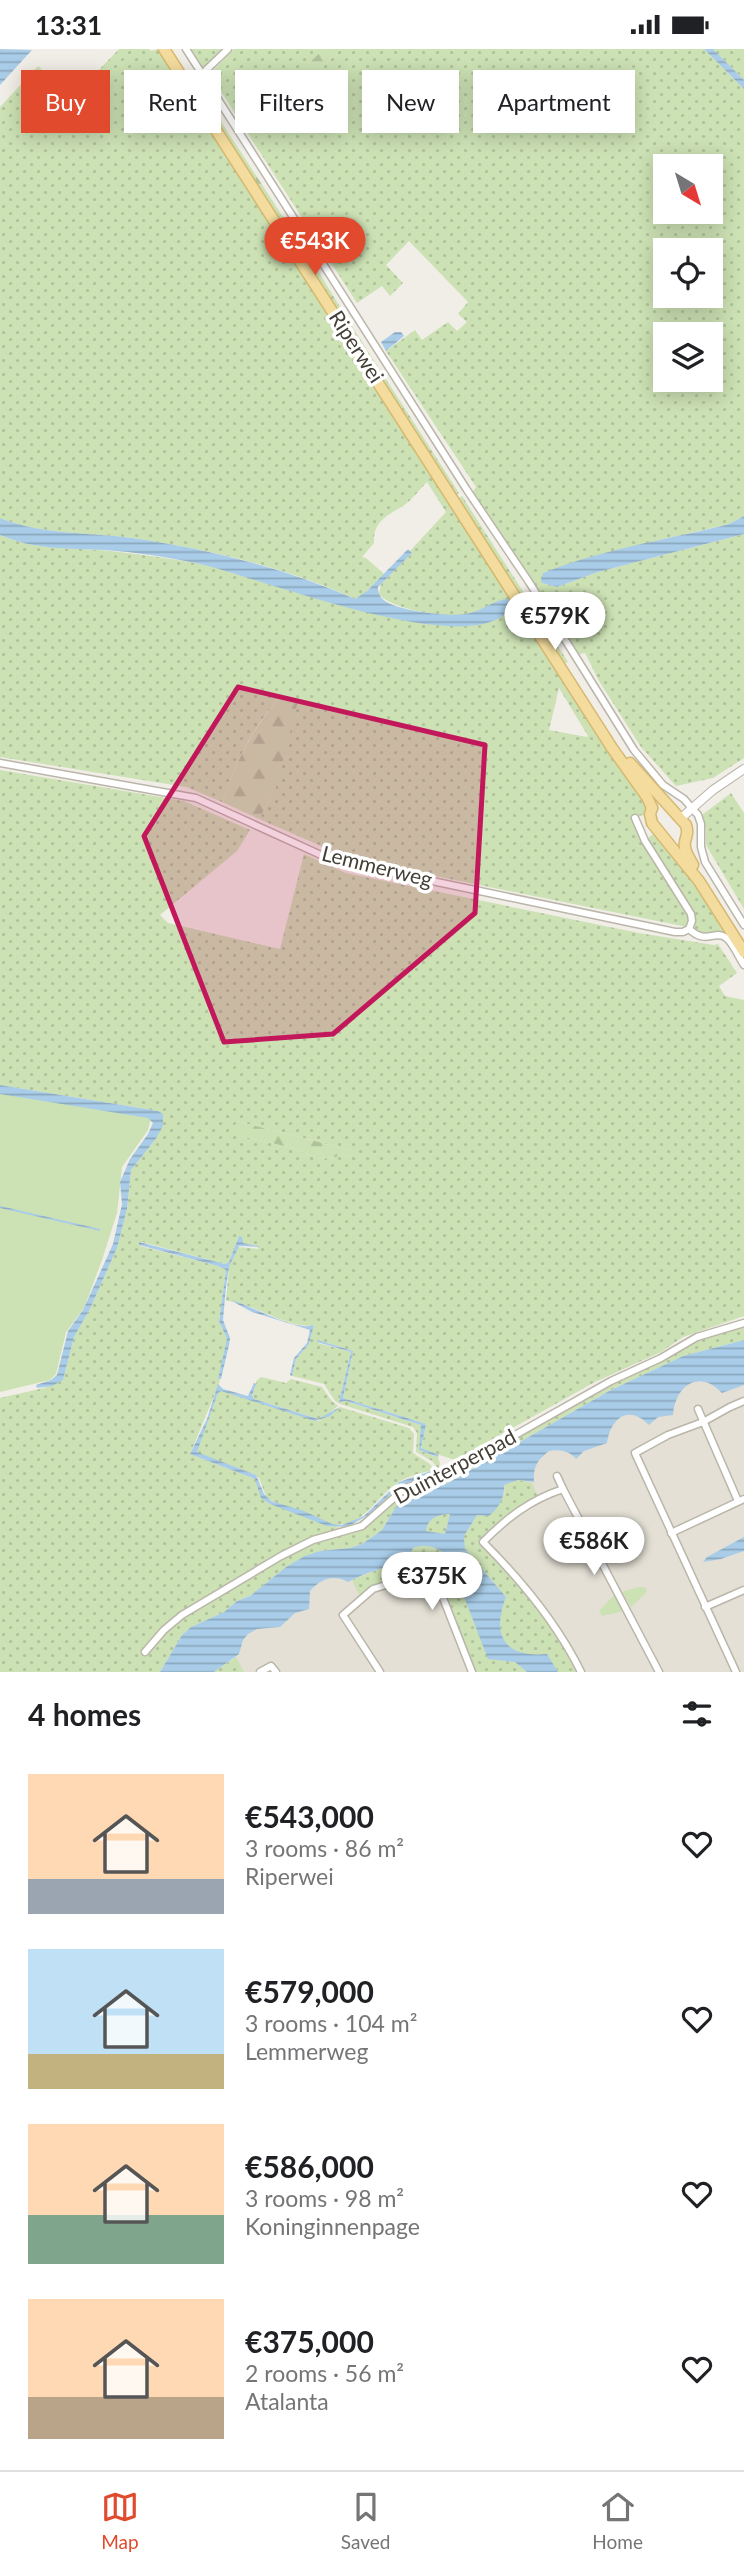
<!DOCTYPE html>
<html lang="en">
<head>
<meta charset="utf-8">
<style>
	:root { --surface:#fff; --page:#f2f2f2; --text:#202124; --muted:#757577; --line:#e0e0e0; --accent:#e14a2d }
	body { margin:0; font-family:Lato,sans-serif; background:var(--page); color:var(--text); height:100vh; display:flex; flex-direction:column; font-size:26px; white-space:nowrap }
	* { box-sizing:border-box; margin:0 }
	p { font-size:23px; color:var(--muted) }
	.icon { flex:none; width:38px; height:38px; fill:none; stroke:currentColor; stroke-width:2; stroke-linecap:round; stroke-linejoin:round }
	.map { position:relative; height:1623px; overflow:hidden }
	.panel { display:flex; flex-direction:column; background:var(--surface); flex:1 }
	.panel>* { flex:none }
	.banner { position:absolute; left:21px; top:21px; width:704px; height:63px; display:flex; gap:14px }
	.needle { width:46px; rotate:142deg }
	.controls { position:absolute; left:653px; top:105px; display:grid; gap:14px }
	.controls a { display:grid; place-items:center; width:70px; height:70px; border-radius:0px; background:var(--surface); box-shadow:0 4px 18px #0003; font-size:35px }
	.price { position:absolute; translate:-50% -60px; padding:0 16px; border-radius:24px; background:#fff; color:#222; font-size:23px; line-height:46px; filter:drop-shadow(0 2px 4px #0008) }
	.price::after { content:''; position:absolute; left:50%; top:42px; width:21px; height:16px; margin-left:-10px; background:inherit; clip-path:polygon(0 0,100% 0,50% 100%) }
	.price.current { background:var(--accent); color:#fff }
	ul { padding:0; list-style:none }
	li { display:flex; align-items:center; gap:21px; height:175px; padding:0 28px }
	li span { display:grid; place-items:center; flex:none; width:196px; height:140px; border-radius:0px; color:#555 }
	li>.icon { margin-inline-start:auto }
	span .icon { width:84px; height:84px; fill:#fffc; stroke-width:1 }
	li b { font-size:30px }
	h2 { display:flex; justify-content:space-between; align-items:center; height:84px; padding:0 28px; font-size:30px }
	.tag { padding:0 24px; border-radius:0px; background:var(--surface); box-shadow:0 4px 18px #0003; font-size:24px; line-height:63px }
	.tag.current { background:var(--accent); color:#fff }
	.status { display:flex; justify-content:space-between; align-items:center; height:49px; padding:0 35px; background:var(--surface); direction:ltr }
	.status svg { height:19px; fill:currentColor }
	.menu { display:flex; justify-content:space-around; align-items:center; height:98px; border-top:2px solid var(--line); background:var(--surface); font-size:19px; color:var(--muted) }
	.menu a { display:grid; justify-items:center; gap:4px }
	.menu .current { color:var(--accent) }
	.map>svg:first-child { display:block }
	.residential { fill:#e4e0d5 }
	.grass { fill:url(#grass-dots); fill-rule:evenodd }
	.forest { fill:url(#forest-firs) }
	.park { fill:#cce1b4 }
	.water { fill:url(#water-rules); fill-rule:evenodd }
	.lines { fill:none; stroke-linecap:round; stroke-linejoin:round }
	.minor-casing { stroke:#bbb6aa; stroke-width:9 }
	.tertiary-casing { stroke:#bbb6aa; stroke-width:10 }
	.primary-casing { stroke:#d6b870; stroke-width:13 }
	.minor { stroke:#fff; stroke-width:6 }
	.tertiary { stroke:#fff; stroke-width:8 }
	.primary { stroke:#f3dc9e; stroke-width:10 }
	.marked { fill:#c2185b; fill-opacity:0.2; stroke:#c2185b; stroke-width:5; stroke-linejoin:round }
	.labels { text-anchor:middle; stroke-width:7; stroke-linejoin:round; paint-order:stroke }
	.street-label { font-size:21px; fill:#433e36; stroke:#fff }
</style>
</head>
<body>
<div class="status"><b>13:31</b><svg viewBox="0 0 49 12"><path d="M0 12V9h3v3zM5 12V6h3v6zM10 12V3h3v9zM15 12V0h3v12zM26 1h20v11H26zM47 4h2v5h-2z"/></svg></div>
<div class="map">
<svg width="744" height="1623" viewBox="0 0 744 1623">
	<defs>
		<pattern id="grass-dots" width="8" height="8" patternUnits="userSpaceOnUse" patternTransform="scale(1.75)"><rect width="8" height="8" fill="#cce1b4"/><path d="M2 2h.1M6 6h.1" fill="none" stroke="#b0c29b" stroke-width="1.8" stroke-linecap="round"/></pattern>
		<pattern id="forest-firs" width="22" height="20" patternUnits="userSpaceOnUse" patternTransform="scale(1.75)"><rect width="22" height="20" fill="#cce1b4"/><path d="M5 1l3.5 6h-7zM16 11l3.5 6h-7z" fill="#b0c29b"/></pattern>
		<pattern id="water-rules" width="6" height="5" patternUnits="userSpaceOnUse" patternTransform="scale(1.75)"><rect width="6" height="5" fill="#a9cde8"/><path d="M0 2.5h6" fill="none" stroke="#8ba8bd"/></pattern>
	</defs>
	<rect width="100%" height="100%" fill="#f1eee7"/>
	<polygon class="residential" points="744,1309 744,1623 199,1623 312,1533 548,1399"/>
	<g class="grass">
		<path d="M119,0H149L151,2L160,0L511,550C495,553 481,564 464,566C444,568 392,561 379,545L381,535L412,504L410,502L446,463L427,433C420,440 412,451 403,457C387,467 373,472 374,494L362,508L366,509L384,525L363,546L355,550C285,518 208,500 132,489C87,483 43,486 0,469V58L38,17L71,50Z"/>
		<polygon points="188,0 225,0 206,20 201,20"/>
		<polygon points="234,0 323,0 245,80 210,25"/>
		<path d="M340,0H704L744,40V467L729,475C666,490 604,502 543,524L542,534L557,538L598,523L744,485V709L713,729L676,737L641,698L599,632L585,604L576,606L472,444L476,438L386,302L415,281L422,291L448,273L457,282L467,273L458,265L468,253L409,192L386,216L403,234L390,247L382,237L357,254L252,91ZM665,117H710V163H665ZM665,201H710V247H665ZM665,285H710V331H665Z"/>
		<polygon points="713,0 744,0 744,31"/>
		<polygon points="318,222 345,266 341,269 314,225"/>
		<polygon points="348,271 459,444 455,447 344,273"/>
		<polygon points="462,447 568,613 564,615 457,450"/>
		<path d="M0,486C36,502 72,498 110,502C138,505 167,509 195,514C249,523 486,621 514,553L648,753L647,766L633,767L636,780L688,864L690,869L687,878L351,810L259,770L275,742L283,645C250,681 238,709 222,753L186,738L0,708ZM559,639L588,687L587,688L549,681Z"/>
		<path d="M0,721L184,752L250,781L237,802L160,866L168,874L280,900L304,805L346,824L639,884L714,896L718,895L737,924L719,937L725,947L744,951V1267L683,1288L661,1303L595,1333L455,1411L421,1400L426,1376L423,1374L343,1349L353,1302L318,1291V1294L351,1303L339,1353L346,1352L421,1376C424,1383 419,1393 421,1402L438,1408L440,1415L438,1420L432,1412L416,1403L417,1384L413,1378L340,1355L335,1352L324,1335L292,1327L296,1310L309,1295L314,1276C289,1282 247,1250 226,1252L229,1218L238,1198L259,1200L256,1197L243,1194L239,1187L229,1213L225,1215L142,1193L140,1197L218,1217L226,1221L219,1272L227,1290L219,1335L190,1405L255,1430C260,1439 259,1449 270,1455L341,1479C366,1476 376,1455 394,1441C407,1431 421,1428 436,1424L437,1426L410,1436L361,1476L321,1487L192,1558L165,1583L183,1568L300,1499L322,1490L356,1482L405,1442L448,1428L461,1418L692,1292L744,1275V1291L683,1307L609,1342L448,1434L397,1456L382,1481L362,1495L350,1499L320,1502L286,1518L250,1547L237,1552L224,1563L191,1578L182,1586L160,1623H0V1349L44,1339L63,1331L74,1288L90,1260L117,1199L127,1160L131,1121L155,1091L158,1062L0,1036ZM236,1072L350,1101V1106L320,1110L293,1099L241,1087Z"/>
		<polygon points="731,744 744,764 744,860 706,796 706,781 702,766"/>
		<polygon points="655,784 669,796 729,885 703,887 695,882 694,867 649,794 649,788"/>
		<polygon points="261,1328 286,1334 291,1330 322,1338 331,1351 338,1357 326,1367 318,1370 254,1350 252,1348 257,1331"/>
		<path d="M220,1341L318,1372L340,1358L409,1379L414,1385L413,1404L430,1415L434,1421C421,1424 408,1427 397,1434C373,1451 361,1483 327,1474L267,1450L259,1429L253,1425L198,1404L197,1401L218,1344Z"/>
		<path d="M518,1431L532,1434L538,1448C521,1455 487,1476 485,1494L539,1558L579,1623H558L547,1605C504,1609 492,1587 506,1548L465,1500L464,1487L477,1466L484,1467L505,1445L504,1436Z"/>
		<path d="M450,1464L445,1485L426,1482C427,1469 438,1466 450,1464Z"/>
		<path d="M419,1496C432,1497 442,1500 450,1511L495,1611L515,1613L527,1623H474L435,1518L378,1536L360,1548L352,1531L410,1508L413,1499Z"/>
		<polygon points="236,1608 244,1623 214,1623"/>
	</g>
	<g class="forest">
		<polygon points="323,0 340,0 252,91 245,80"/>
		<polygon points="198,37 318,222 314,225 195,41"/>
		<path d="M283,645L298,652L275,742L259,770L222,753C239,707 250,683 283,645Z"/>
		<polygon points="236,1072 350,1101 350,1106 320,1110 293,1099 241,1087 235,1081"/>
	</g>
	<g class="park">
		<polygon points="0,1042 151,1068 148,1081 122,1118 117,1164 102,1211 84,1259 66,1283 56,1325 50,1331 0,1343"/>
		<polygon points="638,1538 645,1538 647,1543 631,1558 622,1543"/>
		<polygon points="615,1545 624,1562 602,1567 599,1562"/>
	</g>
	<g class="water">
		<polygon points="0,0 32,1 0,36"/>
		<polygon points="704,0 713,0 744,31 744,40"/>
		<polygon points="395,283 401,283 404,287 386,302 381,293"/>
		<path d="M744,467V485L598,523L557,538L542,534L541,531L543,524C602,500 667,491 729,475Z"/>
		<path d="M0,469C43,486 87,483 132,489C208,500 285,519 355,550L367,542L408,500L412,504L378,538C378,544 380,548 385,552C399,562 449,568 465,565C482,563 495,549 511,550L514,553C486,622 250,524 195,514C166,508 135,503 105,501C69,499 34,501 0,486Z"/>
		<polygon points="0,1036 158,1062 163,1065 163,1077 155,1091 131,1121 127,1160 117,1199 90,1260 74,1288 63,1331 52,1337 37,1339 36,1336 51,1331 57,1326 68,1282 83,1261 113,1195 122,1155 120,1133 130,1110 148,1085 153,1074 148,1069 0,1045"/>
		<polygon points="0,1157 100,1180 100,1182 0,1159"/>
		<polygon points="239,1187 242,1188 243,1194 262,1198 239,1197 229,1218 226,1238 223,1271 230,1289 229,1296 221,1330 218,1330 227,1290 219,1272 226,1221 218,1217 139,1196 139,1193 225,1215 229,1213"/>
		<path d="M230,1251C253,1256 292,1283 314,1276L309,1295L296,1310L292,1327L290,1326L294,1309L307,1294L310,1281L252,1263Z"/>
		<polygon points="318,1291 353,1302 343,1349 423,1374 426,1376 421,1399 439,1406 438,1408 419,1401 421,1376 346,1352 339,1353 351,1303 317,1293"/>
		<path d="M744,1291V1336L722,1344C699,1319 675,1337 673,1366L658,1368L649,1376C628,1355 611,1369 607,1394L584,1402L576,1410C570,1402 559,1400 549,1402C537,1411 533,1418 534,1433L518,1431L504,1436C505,1448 499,1459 489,1467L477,1466L464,1487L465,1500L506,1548C491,1587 505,1609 547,1605L558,1623H527L515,1613L488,1610L450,1511C442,1500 427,1493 413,1499L410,1508C390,1518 368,1522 348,1533C334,1525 321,1529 310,1542L309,1560L295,1564L280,1578L257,1580L248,1585L243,1591L239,1605L214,1623H160L182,1586L191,1578L224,1563L237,1552L250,1547L286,1518L305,1507L320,1502L350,1499L362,1495L382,1481L397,1456L407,1447L448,1434L609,1342L683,1307ZM450,1465L445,1485L426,1482C427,1469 439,1465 450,1465Z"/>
		<polygon points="254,1334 256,1335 252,1347 254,1350 318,1370 340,1358 330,1367 315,1372 221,1342 218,1344 197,1403 256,1426 264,1445 271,1452 304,1462 332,1475 342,1476 364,1467 399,1433 434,1421 436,1424 400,1437 385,1450 374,1463 347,1478 327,1477 270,1455 261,1449 255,1430 190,1405 207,1370 218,1335 223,1340 248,1347"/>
		<polygon points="744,1488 744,1502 721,1510 703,1513 707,1508"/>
	</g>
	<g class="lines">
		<g class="minor-casing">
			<g id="minor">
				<polyline points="186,0 467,441 529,533 634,701 663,736 684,750 698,766 701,775 701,798 705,813 744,876"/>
				<polyline points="202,25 228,0"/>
				<path d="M0,714L196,749L332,811L675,883H683L689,880C706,896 714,881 725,888C733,893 739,909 744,916"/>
				<polyline points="635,769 645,792 691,865 692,872 689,880"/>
				<polyline points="698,1360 738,1452"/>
				<polyline points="557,1427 563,1440"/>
				<polyline points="671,1484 744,1450"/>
				<polyline points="705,1558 744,1541"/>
				<polyline points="145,1603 164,1581 182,1566 281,1507 313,1491 362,1477 404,1440 446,1425 611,1332 661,1309 697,1288 744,1274"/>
				<polyline points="260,1623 271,1617 276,1623"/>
				<polyline points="380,1623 343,1566 373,1540 428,1523 434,1526 472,1623"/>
				<path d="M581,1623C557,1574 521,1531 483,1493C508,1468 530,1451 563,1440L659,1623"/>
				<polyline points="736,1623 635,1404 668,1386 703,1373 730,1358 744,1352"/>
			</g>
		</g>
		<g class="tertiary-casing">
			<polyline id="tertiary" points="680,770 713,741 744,720"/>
		</g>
		<g class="primary-casing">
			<g id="primary">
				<polyline points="164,0 612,699 647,748 652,759"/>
				<path d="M630,714L686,776C689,785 686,786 685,793C683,801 690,810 693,816"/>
				<polyline points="652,759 650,765 652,774 699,832 744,903"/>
			</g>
		</g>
		<use href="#minor" class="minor"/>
		<use href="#tertiary" class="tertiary"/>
		<use href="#primary" class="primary"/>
	</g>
	<path class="marked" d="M238,638L485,696L475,864L333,985L224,993L144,787Z"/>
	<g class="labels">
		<g class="street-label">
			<text transform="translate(356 298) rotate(57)" y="7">Riperwei</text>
			<text transform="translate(377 818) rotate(14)" y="7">Lemmerweg</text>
			<text transform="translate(455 1418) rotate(-28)" y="7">Duinterperpad</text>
		</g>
	</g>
</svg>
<div class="controls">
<a><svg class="needle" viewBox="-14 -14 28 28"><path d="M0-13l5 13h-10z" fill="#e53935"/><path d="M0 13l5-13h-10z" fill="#757577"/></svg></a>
<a><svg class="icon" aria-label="locate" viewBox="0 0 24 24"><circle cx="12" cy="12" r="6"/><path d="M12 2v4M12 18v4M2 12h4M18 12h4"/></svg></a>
<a><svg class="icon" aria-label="layers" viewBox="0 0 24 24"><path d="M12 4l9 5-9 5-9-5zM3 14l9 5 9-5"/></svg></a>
</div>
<b class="price current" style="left:315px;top:228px">€543K</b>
<b class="price" style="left:555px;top:603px">€579K</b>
<b class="price" style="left:594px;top:1528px">€586K</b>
<b class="price" style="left:432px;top:1563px">€375K</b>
<div class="banner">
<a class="tag current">Buy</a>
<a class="tag">Rent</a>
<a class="tag">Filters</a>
<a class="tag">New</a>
<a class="tag">Apartment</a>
</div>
</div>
<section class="panel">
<h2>4 homes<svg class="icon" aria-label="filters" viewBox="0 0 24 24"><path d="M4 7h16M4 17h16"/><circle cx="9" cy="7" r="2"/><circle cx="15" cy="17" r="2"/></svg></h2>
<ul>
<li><span style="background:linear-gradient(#ffd9b3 75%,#9aa5b1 0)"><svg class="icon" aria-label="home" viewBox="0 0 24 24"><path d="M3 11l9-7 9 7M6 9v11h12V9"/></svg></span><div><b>€543,000</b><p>3 rooms · 86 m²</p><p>Riperwei</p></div><svg class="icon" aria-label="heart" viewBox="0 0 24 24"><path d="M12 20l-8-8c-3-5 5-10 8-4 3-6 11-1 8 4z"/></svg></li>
<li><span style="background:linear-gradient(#bfe0f5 75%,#c2b280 0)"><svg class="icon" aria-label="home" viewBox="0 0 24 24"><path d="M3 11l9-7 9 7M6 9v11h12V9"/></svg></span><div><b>€579,000</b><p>3 rooms · 104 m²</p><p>Lemmerweg</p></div><svg class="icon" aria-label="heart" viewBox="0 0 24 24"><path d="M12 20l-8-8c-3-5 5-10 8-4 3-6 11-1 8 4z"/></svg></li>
<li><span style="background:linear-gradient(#ffd9b3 65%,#7fa58c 0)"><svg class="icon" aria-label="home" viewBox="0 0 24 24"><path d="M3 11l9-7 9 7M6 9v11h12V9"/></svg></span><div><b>€586,000</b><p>3 rooms · 98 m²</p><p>Koninginnenpage</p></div><svg class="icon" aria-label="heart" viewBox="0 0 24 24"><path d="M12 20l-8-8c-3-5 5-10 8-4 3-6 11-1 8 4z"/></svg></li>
<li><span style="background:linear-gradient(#ffd9b3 70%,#b9a48a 0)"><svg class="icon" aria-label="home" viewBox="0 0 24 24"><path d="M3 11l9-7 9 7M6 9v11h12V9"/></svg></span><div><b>€375,000</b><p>2 rooms · 56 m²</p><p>Atalanta</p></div><svg class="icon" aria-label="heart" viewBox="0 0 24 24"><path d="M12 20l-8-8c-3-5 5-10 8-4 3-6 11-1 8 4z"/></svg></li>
</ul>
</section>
<nav class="menu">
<a class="current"><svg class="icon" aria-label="map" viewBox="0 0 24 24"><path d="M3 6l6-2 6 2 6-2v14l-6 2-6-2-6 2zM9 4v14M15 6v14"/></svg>Map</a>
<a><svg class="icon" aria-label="saved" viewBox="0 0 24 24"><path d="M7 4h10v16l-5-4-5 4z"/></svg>Saved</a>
<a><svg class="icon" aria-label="home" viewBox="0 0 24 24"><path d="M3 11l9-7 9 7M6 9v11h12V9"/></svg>Home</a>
</nav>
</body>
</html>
